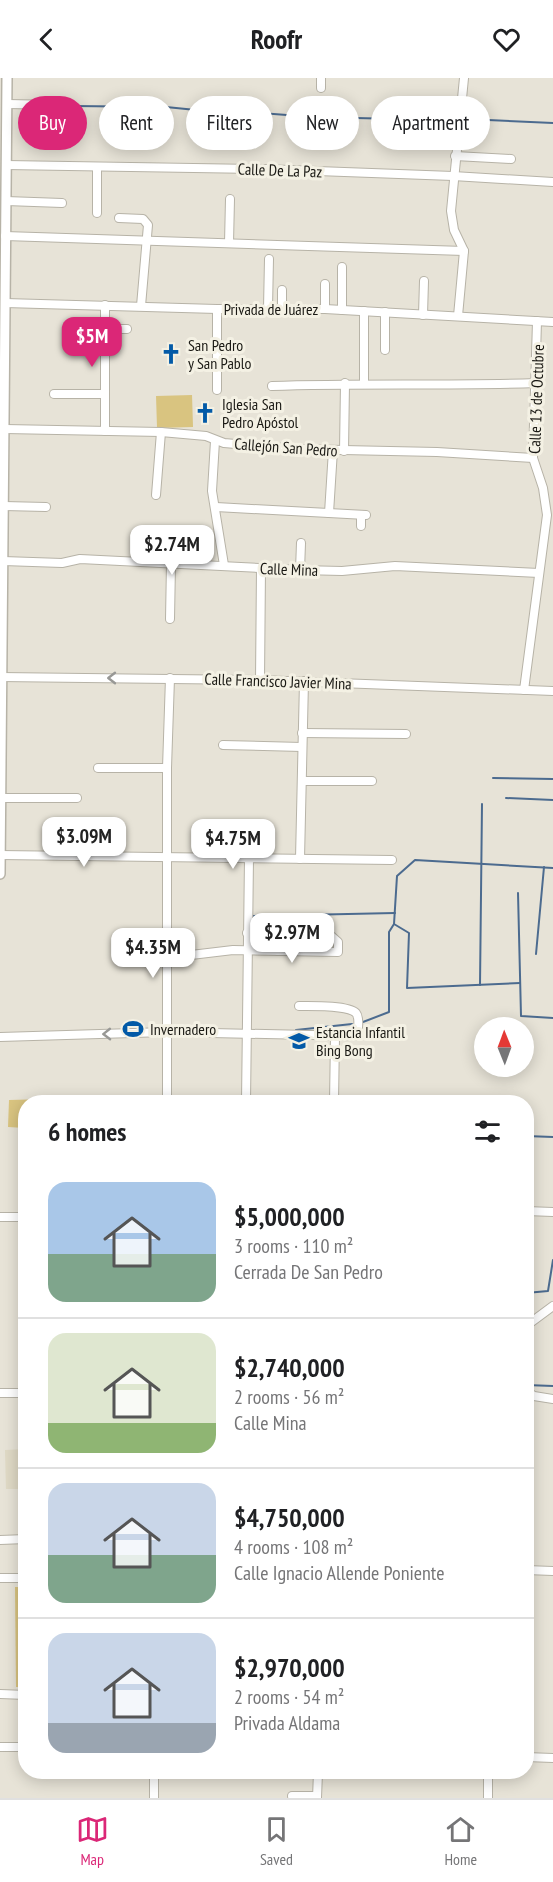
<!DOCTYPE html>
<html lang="en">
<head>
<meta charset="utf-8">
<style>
	:root { --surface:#fff; --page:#f6f6f6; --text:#202124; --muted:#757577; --line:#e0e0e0; --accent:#db2777 }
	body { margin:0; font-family:"PT Sans Narrow",sans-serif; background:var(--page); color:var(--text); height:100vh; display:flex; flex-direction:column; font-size:22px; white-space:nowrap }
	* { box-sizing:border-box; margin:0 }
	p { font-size:20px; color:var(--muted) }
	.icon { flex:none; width:33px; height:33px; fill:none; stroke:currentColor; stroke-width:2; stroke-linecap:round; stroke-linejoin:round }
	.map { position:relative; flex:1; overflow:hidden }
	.side { position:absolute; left:18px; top:1017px; width:516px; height:684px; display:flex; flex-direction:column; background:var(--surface); border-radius:24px; box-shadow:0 3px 15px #0003 }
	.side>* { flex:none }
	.banner { position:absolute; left:18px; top:18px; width:518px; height:54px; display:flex; gap:12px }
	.needle { width:39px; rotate:359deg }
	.fabs { position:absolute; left:474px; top:939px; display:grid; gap:12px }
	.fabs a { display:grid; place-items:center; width:60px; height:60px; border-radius:50%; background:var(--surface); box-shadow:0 3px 15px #0003; font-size:30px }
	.price { position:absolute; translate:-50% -51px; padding:0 14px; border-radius:12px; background:#fff; color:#222; font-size:20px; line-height:39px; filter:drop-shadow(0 2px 3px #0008) }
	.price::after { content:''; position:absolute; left:50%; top:36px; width:18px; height:14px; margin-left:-9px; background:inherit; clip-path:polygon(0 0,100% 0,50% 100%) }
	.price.current { background:var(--accent); color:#fff }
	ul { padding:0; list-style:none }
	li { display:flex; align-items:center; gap:18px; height:150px; padding:0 30px }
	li+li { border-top:2px solid var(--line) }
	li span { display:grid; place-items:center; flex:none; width:168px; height:120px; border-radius:18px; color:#555 }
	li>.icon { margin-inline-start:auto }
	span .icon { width:72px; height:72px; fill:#fffc; stroke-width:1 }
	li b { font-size:26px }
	h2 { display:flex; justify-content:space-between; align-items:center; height:72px; padding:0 30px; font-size:26px }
	.pill { padding:0 21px; border-radius:27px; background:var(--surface); box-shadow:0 3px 15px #0003; font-size:21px; line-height:54px }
	.pill.current { background:var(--accent); color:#fff }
	header { display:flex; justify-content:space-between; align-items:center; height:78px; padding:0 30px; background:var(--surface); font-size:27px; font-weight:600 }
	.tabs { display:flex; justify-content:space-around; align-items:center; height:84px; border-top:2px solid var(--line); background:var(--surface); font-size:16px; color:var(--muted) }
	.tabs a { display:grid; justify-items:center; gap:3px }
	.tabs .current { color:var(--accent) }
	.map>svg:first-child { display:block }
	.built { fill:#dfd9c5 }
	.green { fill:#d9c480 }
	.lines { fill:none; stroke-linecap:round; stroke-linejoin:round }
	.stream { stroke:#4c6b8f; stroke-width:2 }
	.minor-casing { stroke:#b7b3a7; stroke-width:10 }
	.major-casing { stroke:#b7b3a7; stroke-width:12 }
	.minor { stroke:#fff; stroke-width:8 }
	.major { stroke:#fff; stroke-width:9 }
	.oneway { stroke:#989895 }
	.labels { text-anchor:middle; stroke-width:6; stroke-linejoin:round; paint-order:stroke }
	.street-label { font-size:16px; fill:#1a1914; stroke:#f4f1e4 }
	.poi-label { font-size:16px; fill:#1a1914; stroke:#f4f1e4; text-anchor:start }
</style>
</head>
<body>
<header><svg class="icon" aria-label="back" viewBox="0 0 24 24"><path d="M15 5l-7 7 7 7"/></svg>Roofr<svg class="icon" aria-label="heart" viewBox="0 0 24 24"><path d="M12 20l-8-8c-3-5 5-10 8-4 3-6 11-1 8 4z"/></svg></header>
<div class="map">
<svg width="553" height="1720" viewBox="0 0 553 1720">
	<rect width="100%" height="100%" fill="#e7e3d7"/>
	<polygon class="built" points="25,1371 25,1411 6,1411 5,1372"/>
	<g class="green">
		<polygon points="192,317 193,349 157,350 156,318"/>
		<polygon points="87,1020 87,1024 26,1024 25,1050 8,1049 9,1022"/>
		<polygon points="25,1509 25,1609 16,1609 15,1509"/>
	</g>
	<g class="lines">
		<g class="stream">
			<polyline points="73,28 166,29 216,34 236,33 313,39 398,41 451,39"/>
			<polyline points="466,41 553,45"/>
			<polyline points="493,700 553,701"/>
			<polyline points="506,720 553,722"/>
			<polyline points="518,815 521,938 553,940"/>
			<polyline points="251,838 395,835"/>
			<polyline points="394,846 409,855 407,910 520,905"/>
			<polyline points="536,876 544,789"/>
			<polyline points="480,907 482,726"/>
			<polyline points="363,944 389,934 389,854 394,846 397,798 415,782 553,790"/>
			<polyline points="296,952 352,946"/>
			<polyline points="526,1058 553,1059"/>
			<polyline points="526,1215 548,1213 553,1182"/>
			<polyline points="526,1307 553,1308"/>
		</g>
		<g class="minor-casing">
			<g id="minor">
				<polyline points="321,10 321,0"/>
				<polyline points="7,26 58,27"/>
				<polyline points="455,78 511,81"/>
				<polyline points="6,87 263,91 453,98 553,104"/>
				<polyline points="6,123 62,125"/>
				<polyline points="97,135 97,89"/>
				<polyline points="119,140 143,141 148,147 141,228"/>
				<polyline points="5,158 464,173"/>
				<polyline points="229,165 230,121"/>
				<polyline points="282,212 282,230"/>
				<polyline points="5,225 217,231 325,231 553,244"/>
				<polyline points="105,227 105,353"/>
				<polyline points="268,230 269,181"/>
				<polyline points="325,231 325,206"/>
				<polyline points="342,232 342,189"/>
				<polyline points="423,237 424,203"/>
				<polyline points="458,238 464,173 454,152 451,133 464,0"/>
				<polyline points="105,251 127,251"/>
				<polyline points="385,272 385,234"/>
				<polyline points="364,305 364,233"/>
				<path d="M272,308C360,305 448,308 536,305"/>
				<polyline points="217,312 217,231"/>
				<polyline points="54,316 105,316"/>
				<polyline points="5,351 161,354 206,358 224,365 296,371 437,374 533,380"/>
				<polyline points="215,363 212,413 224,487"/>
				<polyline points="344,373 345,305"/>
				<polyline points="156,417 161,354"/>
				<polyline points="4,428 46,429"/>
				<polyline points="216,429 366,437"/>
				<polyline points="329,435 333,372"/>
				<polyline points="361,448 361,437"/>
				<polyline points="3,483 62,485 80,481 300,492 342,493 395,488 539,495"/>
				<polyline points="300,492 301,465"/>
				<polyline points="170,541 171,486"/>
				<polyline points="0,599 260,602 553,613"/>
				<polyline points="260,602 261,490"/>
				<polyline points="524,612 547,437 543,410 533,380 537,243"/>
				<polyline points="302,655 406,656"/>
				<polyline points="223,667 302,669"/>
				<polyline points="98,690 167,690"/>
				<polyline points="303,703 372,703"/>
				<polyline points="1,720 77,720"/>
				<polyline points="0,777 392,782"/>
				<polyline points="300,781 304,603"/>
				<polyline points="277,854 278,873"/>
				<polyline points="166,880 233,872 338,874 338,864 329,856 316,853 247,855"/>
				<path d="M0,959L166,954L357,958C358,952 360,940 356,935C348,927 311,928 299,928"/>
				<polyline points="167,1024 167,690 170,600"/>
				<polyline points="246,1024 249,780"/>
				<polyline points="334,1024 335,959"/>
				<polyline points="526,1133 553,1134"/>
				<polyline points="0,1139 26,1139"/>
				<polyline points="526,1248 553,1228"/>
				<polyline points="526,1313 534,1318 553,1321"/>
				<polyline points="0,1315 26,1315"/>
				<polyline points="0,1462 26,1461"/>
				<polyline points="526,1492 553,1493"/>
				<polyline points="0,1500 26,1500"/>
				<polyline points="0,1616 26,1617"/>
				<polyline points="0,1669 26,1669"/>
				<polyline points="526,1679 553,1680"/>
				<polyline points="292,1718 317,1718"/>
				<polyline points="154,1720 154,1694"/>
				<polyline points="317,1720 318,1694"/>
				<polyline points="488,1720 488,1694"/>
			</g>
		</g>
		<g class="major-casing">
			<polyline id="major" points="0,796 7,0"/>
		</g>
		<use href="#minor" class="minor"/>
		<use href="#major" class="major"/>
	</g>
	<defs><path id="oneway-chevron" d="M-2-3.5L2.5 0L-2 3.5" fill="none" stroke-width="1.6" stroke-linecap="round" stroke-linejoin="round" transform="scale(1.5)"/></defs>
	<g class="oneway">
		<use href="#oneway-chevron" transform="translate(112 600) rotate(-180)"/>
		<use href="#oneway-chevron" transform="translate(107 956) rotate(179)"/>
	</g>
	<defs>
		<g id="church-bare" transform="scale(1.62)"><path d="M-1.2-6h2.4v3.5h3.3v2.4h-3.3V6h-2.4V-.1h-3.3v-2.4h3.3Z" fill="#035aa7" stroke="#f4f1e4" stroke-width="2.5" paint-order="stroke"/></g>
		<g id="stadium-bare" transform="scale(1.62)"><path d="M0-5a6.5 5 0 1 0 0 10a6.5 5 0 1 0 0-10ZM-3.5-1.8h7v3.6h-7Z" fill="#035aa7" stroke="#f4f1e4" stroke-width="2.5" paint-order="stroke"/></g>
		<g id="school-bare" transform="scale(1.62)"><path d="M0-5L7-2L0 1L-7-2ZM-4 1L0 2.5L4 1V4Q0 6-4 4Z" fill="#035aa7" stroke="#f4f1e4" stroke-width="2.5" paint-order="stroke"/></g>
	</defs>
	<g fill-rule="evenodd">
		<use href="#church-bare" x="171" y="276"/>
		<use href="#church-bare" x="205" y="335"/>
		<use href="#stadium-bare" x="133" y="951"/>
		<use href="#school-bare" x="299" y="963"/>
	</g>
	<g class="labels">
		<g class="street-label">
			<text transform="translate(280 92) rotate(2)" y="6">Calle De La Paz</text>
			<text x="271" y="237">Privada de Juárez</text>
			<text transform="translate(536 321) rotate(-88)" y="6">Calle 13 de Octubre</text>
			<text transform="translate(286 369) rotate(4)" y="6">Callejón San Pedro</text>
			<text transform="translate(289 491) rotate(2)" y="6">Calle Mina</text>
			<text transform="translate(278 603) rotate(2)" y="6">Calle Francisco Javier Mina</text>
		</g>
		<g class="poi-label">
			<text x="188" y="273">San Pedro<tspan x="188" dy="18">y San Pablo</tspan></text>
			<text x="222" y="332">Iglesia San<tspan x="222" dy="18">Pedro Apóstol</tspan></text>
			<text x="150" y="957">Invernadero</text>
			<text x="316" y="960">Estancia Infantil<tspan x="316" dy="18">Bing Bong</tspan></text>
		</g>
	</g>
</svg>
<div class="fabs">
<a><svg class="needle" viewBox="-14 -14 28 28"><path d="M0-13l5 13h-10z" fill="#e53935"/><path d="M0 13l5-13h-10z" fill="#757577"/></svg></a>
</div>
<b class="price current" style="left:92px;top:290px">$5M</b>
<b class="price" style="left:172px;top:498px">$2.74M</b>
<b class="price" style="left:84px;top:790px">$3.09M</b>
<b class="price" style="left:233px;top:792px">$4.75M</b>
<b class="price" style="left:292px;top:886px">$2.97M</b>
<b class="price" style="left:153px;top:901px">$4.35M</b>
<div class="banner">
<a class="pill current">Buy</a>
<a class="pill">Rent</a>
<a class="pill">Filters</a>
<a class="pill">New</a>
<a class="pill">Apartment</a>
</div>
<section class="side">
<h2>6 homes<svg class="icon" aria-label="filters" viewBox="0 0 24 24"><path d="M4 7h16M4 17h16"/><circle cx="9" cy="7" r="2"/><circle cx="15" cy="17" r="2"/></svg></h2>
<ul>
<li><span style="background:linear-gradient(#a9c7e8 60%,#7fa58c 0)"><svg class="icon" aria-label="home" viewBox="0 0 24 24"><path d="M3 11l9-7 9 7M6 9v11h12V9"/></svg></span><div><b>$5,000,000</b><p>3 rooms · 110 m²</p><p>Cerrada De San Pedro</p></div></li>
<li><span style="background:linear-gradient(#dfe7d0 75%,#8fb573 0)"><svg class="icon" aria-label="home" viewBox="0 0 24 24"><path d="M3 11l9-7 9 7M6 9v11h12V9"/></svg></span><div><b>$2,740,000</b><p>2 rooms · 56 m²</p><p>Calle Mina</p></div></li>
<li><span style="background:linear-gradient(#c9d6e8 60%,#7fa58c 0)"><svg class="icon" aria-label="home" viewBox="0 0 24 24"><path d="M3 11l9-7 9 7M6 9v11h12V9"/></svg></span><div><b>$4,750,000</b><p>4 rooms · 108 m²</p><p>Calle Ignacio Allende Poniente</p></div></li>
<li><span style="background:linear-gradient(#c9d6e8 75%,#9aa5b1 0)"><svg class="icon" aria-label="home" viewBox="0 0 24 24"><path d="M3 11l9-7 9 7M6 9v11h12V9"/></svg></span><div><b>$2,970,000</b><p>2 rooms · 54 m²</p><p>Privada Aldama</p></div></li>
</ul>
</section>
</div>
<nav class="tabs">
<a class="current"><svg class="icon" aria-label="map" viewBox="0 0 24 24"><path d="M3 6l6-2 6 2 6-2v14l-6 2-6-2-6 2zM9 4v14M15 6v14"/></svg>Map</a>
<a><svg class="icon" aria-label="saved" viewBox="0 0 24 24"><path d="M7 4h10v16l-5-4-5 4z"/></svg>Saved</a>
<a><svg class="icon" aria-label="home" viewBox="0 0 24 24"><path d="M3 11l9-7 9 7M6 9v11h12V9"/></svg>Home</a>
</nav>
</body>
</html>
